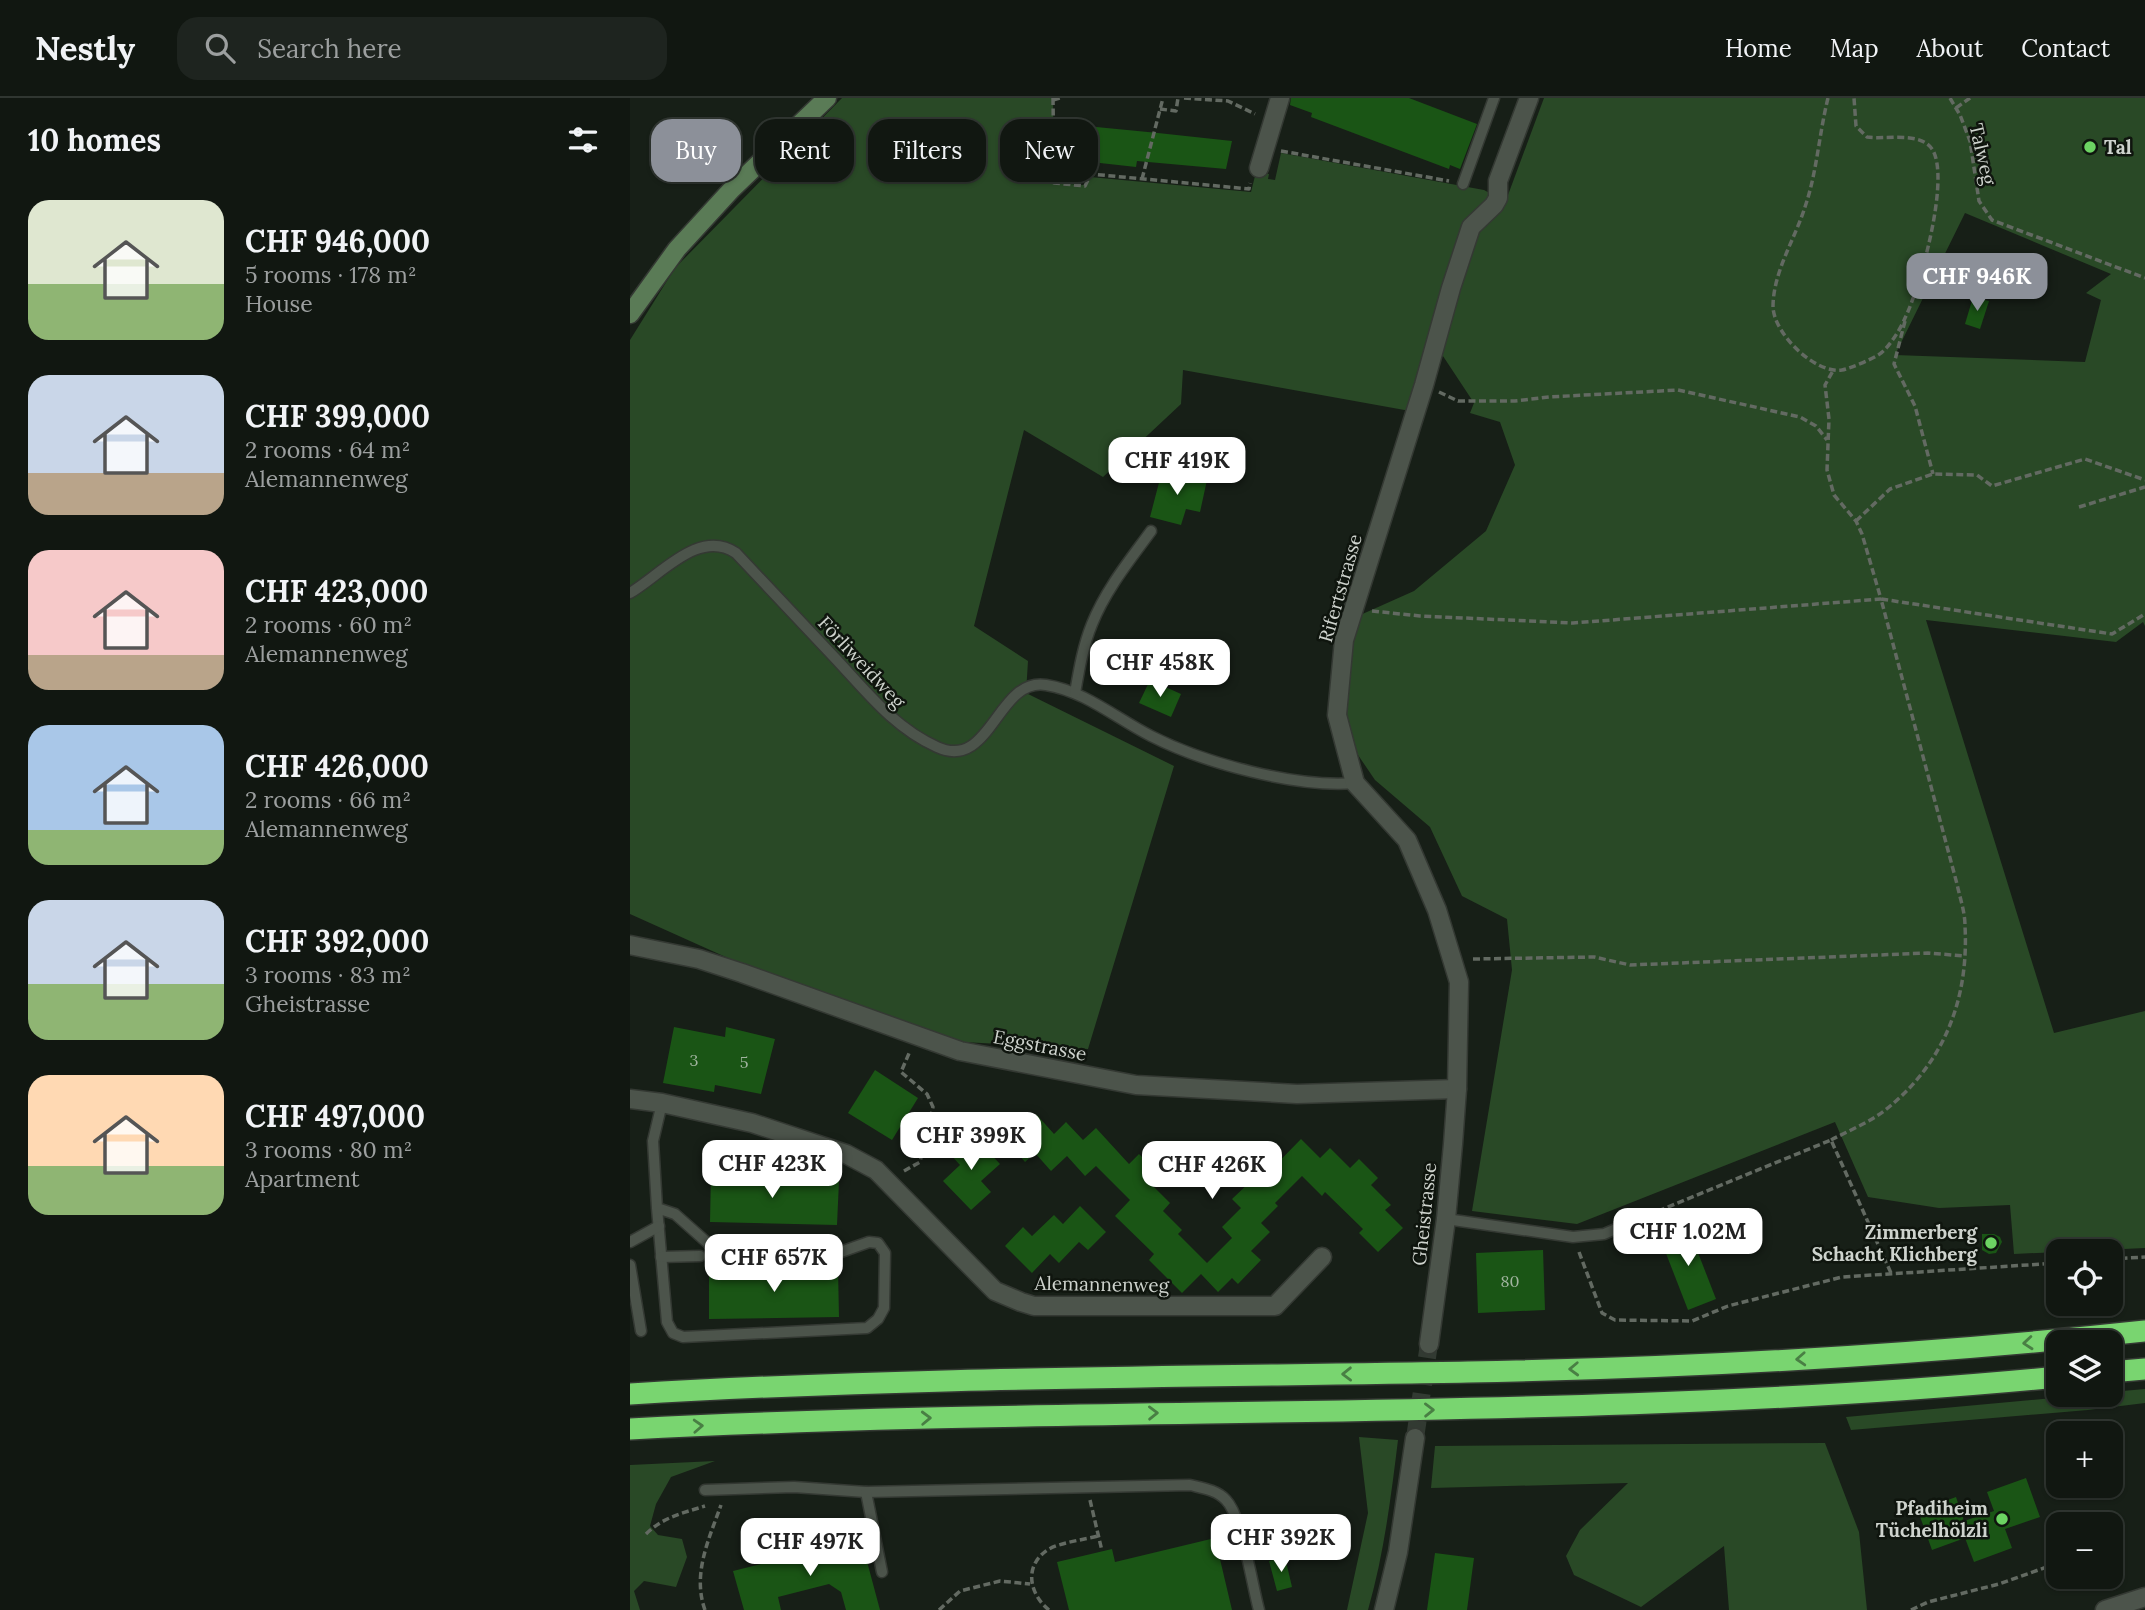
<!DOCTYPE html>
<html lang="en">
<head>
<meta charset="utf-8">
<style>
	:root { --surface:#111711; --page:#1e241f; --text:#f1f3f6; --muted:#9c9f9f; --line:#303631; --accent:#8c9099 }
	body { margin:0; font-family:Lora,serif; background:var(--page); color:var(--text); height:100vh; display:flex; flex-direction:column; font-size:26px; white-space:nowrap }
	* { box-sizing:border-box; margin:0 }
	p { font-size:23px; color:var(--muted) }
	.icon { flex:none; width:38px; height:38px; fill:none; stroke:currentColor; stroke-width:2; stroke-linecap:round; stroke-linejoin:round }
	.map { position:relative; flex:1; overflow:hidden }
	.details { display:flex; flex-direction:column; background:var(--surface); width:630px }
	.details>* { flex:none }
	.banner { position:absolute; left:21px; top:21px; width:665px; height:63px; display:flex; gap:14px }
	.buttons { position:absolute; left:1416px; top:1141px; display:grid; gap:14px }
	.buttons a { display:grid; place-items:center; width:77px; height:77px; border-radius:14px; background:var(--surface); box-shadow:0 2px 5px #0004,0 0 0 2px var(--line); font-size:35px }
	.price { position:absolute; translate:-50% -60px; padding:0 16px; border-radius:14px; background:#fff; color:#222; font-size:23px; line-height:46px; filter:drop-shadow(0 2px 4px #0008) }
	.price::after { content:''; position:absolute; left:50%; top:42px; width:21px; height:16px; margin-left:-10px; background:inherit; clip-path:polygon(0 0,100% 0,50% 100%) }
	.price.selected { background:var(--accent); color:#fff }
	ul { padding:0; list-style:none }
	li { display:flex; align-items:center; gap:21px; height:175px; padding:0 28px }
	li span { display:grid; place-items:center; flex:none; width:196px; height:140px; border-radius:21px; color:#555 }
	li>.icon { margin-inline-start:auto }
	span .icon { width:84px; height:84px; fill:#fffc; stroke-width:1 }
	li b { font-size:30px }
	h2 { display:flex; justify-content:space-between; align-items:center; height:84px; padding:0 28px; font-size:30px }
	.pill { padding:0 24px; border-radius:21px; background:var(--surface); box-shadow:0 2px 5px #0004,0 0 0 2px var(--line); font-size:24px; line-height:63px }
	.pill.selected { background:var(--accent); color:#fff }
	header { display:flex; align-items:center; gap:42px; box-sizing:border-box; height:98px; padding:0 35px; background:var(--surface); border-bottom:2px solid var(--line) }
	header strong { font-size:33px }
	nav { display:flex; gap:38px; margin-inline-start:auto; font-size:24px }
	.search { width:490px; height:63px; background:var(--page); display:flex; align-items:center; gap:18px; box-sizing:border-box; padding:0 24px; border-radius:21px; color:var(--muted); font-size:26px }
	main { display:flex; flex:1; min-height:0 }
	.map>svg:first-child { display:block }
	.green { fill:#294926; fill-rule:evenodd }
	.building { fill:#1a5515 }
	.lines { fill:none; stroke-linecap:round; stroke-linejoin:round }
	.minor-tunnel { stroke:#323a32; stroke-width:18; stroke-dasharray:18 9; stroke-linecap:butt }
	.service-casing { stroke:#343933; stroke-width:13 }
	.minor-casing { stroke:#343933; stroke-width:21 }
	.secondary-casing { stroke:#343933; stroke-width:21 }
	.motorway-casing { stroke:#343933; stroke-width:24 }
	.path { stroke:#636a62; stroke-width:3.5; stroke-dasharray:7 3.5; stroke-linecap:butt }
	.service { stroke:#4c544b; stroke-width:10 }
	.minor { stroke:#4c544b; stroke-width:18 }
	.secondary { stroke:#5a7b56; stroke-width:18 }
	.motorway { stroke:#79d570; stroke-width:21 }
	.oneway { stroke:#497f44 }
	.poi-dot { fill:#6cd362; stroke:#0f150e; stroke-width:2.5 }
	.labels { text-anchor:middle; stroke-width:5; stroke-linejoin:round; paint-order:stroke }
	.number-label { font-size:16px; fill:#a1b49f }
	.poi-label { font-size:19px; font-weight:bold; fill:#ced3cd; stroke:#0f150e; text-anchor:end }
	.street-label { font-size:19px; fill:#ced3cd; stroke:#0f150e }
</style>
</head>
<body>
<header>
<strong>Nestly</strong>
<div class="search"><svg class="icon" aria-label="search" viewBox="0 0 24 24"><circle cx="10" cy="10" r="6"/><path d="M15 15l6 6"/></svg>Search here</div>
<nav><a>Home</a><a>Map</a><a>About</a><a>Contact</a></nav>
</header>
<main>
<section class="details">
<h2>10 homes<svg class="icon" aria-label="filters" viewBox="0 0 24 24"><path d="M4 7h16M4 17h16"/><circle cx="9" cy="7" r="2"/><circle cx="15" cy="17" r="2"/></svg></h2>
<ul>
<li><span style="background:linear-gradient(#dfe7d0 60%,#8fb573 0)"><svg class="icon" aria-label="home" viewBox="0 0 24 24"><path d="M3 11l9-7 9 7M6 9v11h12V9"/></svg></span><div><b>CHF 946,000</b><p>5 rooms · 178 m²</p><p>House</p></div></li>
<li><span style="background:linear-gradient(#c9d6e8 70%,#b9a48a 0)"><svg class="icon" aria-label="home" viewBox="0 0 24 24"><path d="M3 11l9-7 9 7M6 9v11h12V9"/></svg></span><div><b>CHF 399,000</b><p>2 rooms · 64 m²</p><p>Alemannenweg</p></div></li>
<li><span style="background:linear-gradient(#f6c9c9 75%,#b9a48a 0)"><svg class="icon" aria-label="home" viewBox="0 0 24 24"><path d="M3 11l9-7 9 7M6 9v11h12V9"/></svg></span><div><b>CHF 423,000</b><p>2 rooms · 60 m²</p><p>Alemannenweg</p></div></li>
<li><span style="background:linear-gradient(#a9c7e8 75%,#8fb573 0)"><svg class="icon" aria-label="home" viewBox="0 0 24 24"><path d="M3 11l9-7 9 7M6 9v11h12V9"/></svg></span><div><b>CHF 426,000</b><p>2 rooms · 66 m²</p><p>Alemannenweg</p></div></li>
<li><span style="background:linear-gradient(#c9d6e8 60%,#8fb573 0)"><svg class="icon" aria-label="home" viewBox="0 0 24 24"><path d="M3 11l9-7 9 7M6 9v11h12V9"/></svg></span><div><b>CHF 392,000</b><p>3 rooms · 83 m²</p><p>Gheistrasse</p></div></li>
<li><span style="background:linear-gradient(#ffd9b3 65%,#8fb573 0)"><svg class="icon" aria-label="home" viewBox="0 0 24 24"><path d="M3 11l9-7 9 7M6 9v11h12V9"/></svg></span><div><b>CHF 497,000</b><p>3 rooms · 80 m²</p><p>Apartment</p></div></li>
</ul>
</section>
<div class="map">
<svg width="1515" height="1512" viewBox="0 0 1515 1512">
	<rect width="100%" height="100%" fill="#171f17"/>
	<g class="green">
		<polygon points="212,0 423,0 424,85 454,87 460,79 621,94 626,74 639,76 638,81 645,82 651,55 854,92 863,97 843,116 780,313 553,272 551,306 473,379 394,332 344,528 398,563 396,595 544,668 458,951 278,941 0,816 0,242 45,170"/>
		<path d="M914,0H1515V528L1513,524L1486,544L1296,522L1424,935L1515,913V1150L1384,1156L1380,1107L1309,1110L1238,1099L1205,1024L947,1126L842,1113L882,872L877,821L832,798L800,729L745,682L728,657L716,618L720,546L728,518L784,493L856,433L885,367L870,324L840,315L844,305L809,252L845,132L874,104L878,97ZM1335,115L1481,176L1456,195L1471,202L1455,264L1265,257Z"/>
		<polygon points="1515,1291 1515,1305 1458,1312 1221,1332 1216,1319 1455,1297 1480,1297 1481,1294"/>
		<path d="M729,1339L768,1342C761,1399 754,1456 738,1512H717L738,1415Z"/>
		<polygon points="1195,1345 1229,1434 1237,1512 1099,1512 1094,1448 1011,1509 944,1477 936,1458 950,1432 998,1385 801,1390 805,1348"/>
		<polygon points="85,1363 41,1379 26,1406 20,1428 28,1437 52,1441 57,1459 46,1489 14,1483 4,1493 10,1512 0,1512 0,1367"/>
	</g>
	<g class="building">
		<polygon points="661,0 779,0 847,26 830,71 820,67 819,71 681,19 682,15 660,7"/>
		<polygon points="456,28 528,35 602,43 596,71 507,63 506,69 452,63"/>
		<polygon points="1343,199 1359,203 1350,231 1335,226"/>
		<polygon points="532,373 577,382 570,414 556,411 551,427 520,419"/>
		<polygon points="520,582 551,596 541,619 509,605"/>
		<polygon points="44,929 95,939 96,929 145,941 131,996 85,987 84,994 33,985"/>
		<polygon points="245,972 288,1000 262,1042 218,1015"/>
		<polygon points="407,1017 424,1036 436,1024 453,1042 466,1030 499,1066 509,1056 529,1076 520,1085 540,1105 533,1113 552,1132 548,1136 577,1165 602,1140 592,1129 611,1110 602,1101 622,1082 627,1086 671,1041 690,1060 700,1050 720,1070 729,1061 748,1080 741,1087 761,1107 755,1112 773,1130 748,1154 729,1135 733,1131 695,1094 692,1098 672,1078 645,1105 648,1108 631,1125 640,1134 621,1153 631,1162 608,1186 602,1180 588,1194 571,1176 552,1195 519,1162 524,1156 485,1118 500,1102 466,1068 455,1078 437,1058 421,1073 405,1055 395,1064 377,1043"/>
		<polygon points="342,1036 370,1066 351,1083 361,1094 341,1112 313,1083 330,1067 320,1056"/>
		<polygon points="81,1074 134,1075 134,1081 209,1083 207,1127 80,1124"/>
		<polygon points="450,1108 476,1134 458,1152 449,1144 429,1165 420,1156 402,1175 375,1148 393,1129 402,1138 424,1117 433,1126"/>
		<polygon points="1058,1129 1086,1201 1058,1212 1030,1140"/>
		<polygon points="1352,1136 1364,1136 1370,1139 1372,1144 1366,1155 1359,1156 1352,1152"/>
		<polygon points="913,1152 915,1212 848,1215 846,1155"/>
		<polygon points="208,1170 209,1219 79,1221 79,1173"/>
		<polygon points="1396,1380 1410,1419 1375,1431 1382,1450 1344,1464 1335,1440 1302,1452 1288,1413 1326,1399 1334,1423 1364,1413 1357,1394"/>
		<polygon points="585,1440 602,1512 439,1512 427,1464 482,1451 485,1464"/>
		<polygon points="231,1441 250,1512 216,1512 211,1494 199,1486 148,1499 151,1512 114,1512 103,1473"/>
		<polygon points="805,1455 844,1460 837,1512 797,1512"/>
		<polygon points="655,1459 662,1489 647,1493 639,1463"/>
	</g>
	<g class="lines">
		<polyline class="minor-tunnel" points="785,1340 799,1246"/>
		<g class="service-casing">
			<g id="service">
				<polyline points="833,86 864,0"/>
				<path d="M0,495C31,477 69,430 106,455C139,490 172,525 204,559C236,593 264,630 307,649C361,674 367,579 416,587C455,593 487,621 521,638C574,665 666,690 725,685"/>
				<path d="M445,595C449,572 453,548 462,526C476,491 500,462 521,433"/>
				<polyline points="27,1110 37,1224 43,1235 53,1239 237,1230 248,1221 254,1210 255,1155 248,1145 239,1144 208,1155 90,1156 45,1116 27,1110 23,1043 32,1005"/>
				<polyline points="816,1121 943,1139 974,1136 1014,1119"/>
				<polyline points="0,1144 29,1128"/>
				<polyline points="31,1159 70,1158"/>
				<polyline points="0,1167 11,1233"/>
				<path d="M75,1392L164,1389L236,1394L560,1387C572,1390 587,1392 596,1402C612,1418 622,1487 629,1512"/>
				<polyline points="236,1394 252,1474"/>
			</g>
		</g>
		<g class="minor-casing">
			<g id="minor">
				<polyline points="629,70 650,0"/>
				<polyline points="0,847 69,861 112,875 330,953 506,987 667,996 827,991"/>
				<polyline points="0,1001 32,1005 122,1025 216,1056 246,1072 365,1193 391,1204 404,1208 645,1208 692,1159"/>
				<polyline points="799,1246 816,1121 823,1046 827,991 829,884 807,812 777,742 725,685 707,617 714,542 794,287 821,190 841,129 864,107 868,100 868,83 899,0"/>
				<polyline points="754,1512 768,1454 785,1340"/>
				<polyline points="1475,1512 1515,1499"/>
			</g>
		</g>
		<g class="secondary-casing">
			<polyline id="secondary" points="0,216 47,151 102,91 197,0"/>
		</g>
		<g class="motorway-casing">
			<g id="motorway">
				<polyline points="1480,1274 1515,1271"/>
				<path d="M0,1296C279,1279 559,1279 838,1274C1064,1270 1290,1257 1515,1233"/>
				<path d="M0,1331C476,1306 953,1325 1428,1279"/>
			</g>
		</g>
		<g class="path">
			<polyline points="423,0 424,85 455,88 461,76 619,91 620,85"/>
			<polyline points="554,0 598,3 625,16"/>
			<path d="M1198,0C1189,36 1187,74 1175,109C1165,141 1143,174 1143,209C1144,236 1185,276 1212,272C1219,271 1247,259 1251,255C1260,248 1271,230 1275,220C1290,190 1321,79 1302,51C1290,33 1255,42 1237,39L1226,28L1224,0"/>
			<polyline points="1320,0 1330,17 1340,43 1349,103 1362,122 1515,180"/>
			<polyline points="423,2 430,0"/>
			<polyline points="1326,10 1340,0"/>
			<polyline points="530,11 546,13 548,0"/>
			<polyline points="651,53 819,83"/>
			<polyline points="512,81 533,0"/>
			<polyline points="1275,223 1264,266 1285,308 1303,376"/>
			<polyline points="809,294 828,303 885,303 919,299 1048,292 1170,319 1186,328 1197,342"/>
			<polyline points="1449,409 1515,389"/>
			<polyline points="1226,423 1260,391 1303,376 1347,377 1362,388 1455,361 1515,382"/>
			<polyline points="742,513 790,518 943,525 1251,501 1232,436 1226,423 1204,397 1197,372 1199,321 1195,287 1204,271"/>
			<polyline points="843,861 964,859 1000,867 1298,855 1335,858"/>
			<path d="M1201,1042C1218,1033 1238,1025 1254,1013C1313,967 1339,903 1335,828C1335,814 1330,800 1327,786L1251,501L1482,536L1515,516"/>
			<polyline points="274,1073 290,1064 303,1009 297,996 271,974 280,953"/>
			<polyline points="1028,1113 1201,1042 1261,1175"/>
			<polyline points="949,1154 972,1215 985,1222 1062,1223 1098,1208 1212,1179 1428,1165"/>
			<polyline points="1480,1161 1515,1159"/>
			<polyline points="460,1402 472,1453"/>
			<path d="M16,1436C33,1419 53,1415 75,1408"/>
			<polyline points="1480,1447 1488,1444"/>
			<path d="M75,1512C62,1476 79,1441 91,1407"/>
			<polyline points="309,1512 330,1493 370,1483 400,1486"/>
			<path d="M419,1512C399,1496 393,1467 419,1451C432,1444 453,1442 468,1438"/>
			<polyline points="1281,1512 1298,1504 1369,1486 1428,1465"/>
		</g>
		<use href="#service" class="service"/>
		<use href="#minor" class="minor"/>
		<use href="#secondary" class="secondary"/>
		<use href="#motorway" class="motorway"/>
	</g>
	<defs><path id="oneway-chevron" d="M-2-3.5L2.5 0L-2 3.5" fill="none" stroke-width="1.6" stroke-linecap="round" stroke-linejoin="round" transform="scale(1.75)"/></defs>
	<g class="oneway">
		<use href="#oneway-chevron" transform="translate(1398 1245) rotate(175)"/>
		<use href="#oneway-chevron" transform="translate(1171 1261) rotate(177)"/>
		<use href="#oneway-chevron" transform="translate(944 1271) rotate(178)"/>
		<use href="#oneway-chevron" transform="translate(717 1276) rotate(179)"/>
		<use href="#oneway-chevron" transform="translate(799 1312) rotate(-1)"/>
		<use href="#oneway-chevron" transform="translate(523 1315) rotate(-1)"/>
		<use href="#oneway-chevron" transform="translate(296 1320) rotate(-2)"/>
		<use href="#oneway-chevron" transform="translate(68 1328) rotate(-3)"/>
	</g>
	<g class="poi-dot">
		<circle cx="1460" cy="49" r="7"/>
		<circle cx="1361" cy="1145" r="7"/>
		<circle cx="1372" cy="1421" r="7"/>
	</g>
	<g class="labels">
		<g class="number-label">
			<text x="64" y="968">3</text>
			<text x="114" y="970">5</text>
			<text x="880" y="1189">80</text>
		</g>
		<g class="poi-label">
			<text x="1474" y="56" text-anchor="start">Tal</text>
			<text x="1347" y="1141">Zimmerberg<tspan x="1347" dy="22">Schacht Klichberg</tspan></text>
			<text x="1358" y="1417">Pfadiheim<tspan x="1358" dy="22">Tüchelhölzli</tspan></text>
		</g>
		<g class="street-label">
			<text transform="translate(1353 56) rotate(77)" y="7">Talweg</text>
			<text transform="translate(710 490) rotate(-74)" y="7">Rifertstrasse</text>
			<text transform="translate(232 564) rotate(47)" y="7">Förliweidweg</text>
			<text transform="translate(410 947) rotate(11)" y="7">Eggstrasse</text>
			<text transform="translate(794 1116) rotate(-84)" y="7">Gheistrasse</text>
			<text transform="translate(472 1186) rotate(1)" y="7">Alemannenweg</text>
		</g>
	</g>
</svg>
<div class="buttons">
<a><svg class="icon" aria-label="locate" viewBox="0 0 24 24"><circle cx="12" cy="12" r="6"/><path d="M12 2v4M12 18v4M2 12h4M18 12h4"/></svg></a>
<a><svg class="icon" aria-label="layers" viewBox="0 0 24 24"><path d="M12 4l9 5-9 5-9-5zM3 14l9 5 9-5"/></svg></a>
<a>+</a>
<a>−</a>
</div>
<b class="price selected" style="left:1347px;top:215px">CHF 946K</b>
<b class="price" style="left:547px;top:399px">CHF 419K</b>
<b class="price" style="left:530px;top:601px">CHF 458K</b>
<b class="price" style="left:341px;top:1074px">CHF 399K</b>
<b class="price" style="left:142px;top:1102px">CHF 423K</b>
<b class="price" style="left:582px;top:1103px">CHF 426K</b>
<b class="price" style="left:1058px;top:1170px">CHF 1.02M</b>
<b class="price" style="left:144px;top:1196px">CHF 657K</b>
<b class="price" style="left:651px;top:1476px">CHF 392K</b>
<b class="price" style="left:180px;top:1480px">CHF 497K</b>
<div class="banner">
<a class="pill selected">Buy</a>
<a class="pill">Rent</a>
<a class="pill">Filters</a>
<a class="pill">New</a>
</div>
</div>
</main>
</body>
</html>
